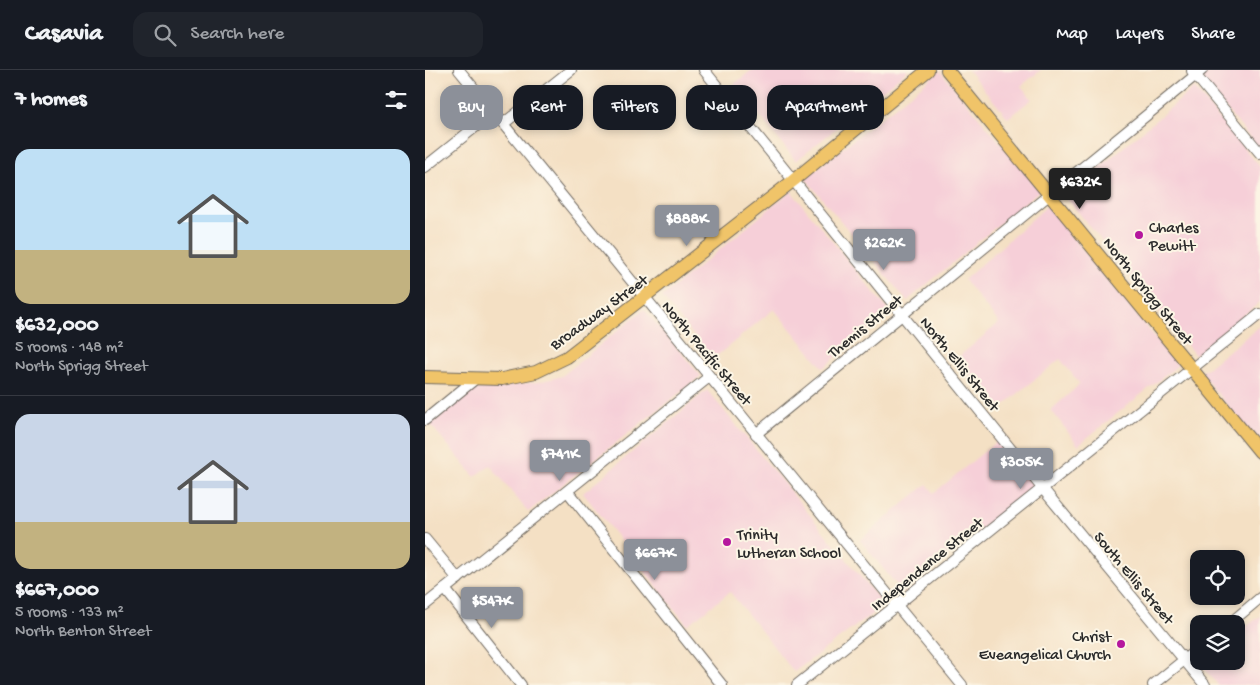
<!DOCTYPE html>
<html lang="en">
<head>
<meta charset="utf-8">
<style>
	:root { --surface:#171b24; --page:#20242c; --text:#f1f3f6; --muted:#9ea1a6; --line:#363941; --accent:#8c9099 }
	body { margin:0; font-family:"Gochi Hand",sans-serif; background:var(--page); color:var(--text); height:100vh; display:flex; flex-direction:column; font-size:19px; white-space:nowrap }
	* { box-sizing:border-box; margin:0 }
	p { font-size:16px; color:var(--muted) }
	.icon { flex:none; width:28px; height:28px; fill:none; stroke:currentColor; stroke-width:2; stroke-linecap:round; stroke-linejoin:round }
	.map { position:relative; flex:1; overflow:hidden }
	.sheet { display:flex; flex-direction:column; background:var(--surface); width:425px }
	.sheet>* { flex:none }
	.hud { position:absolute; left:15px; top:15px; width:475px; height:45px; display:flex; gap:10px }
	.controls { position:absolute; left:765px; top:480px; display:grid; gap:10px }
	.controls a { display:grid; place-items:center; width:55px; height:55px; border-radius:10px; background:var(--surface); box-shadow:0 2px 8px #0003; font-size:25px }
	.price { position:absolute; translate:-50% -42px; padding:0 11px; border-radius:5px; background:var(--accent); color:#fff; font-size:16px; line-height:32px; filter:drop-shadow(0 1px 2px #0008) }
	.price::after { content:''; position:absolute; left:50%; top:30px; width:15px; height:11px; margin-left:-8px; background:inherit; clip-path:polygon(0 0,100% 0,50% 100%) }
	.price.current { background:#222; color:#fff }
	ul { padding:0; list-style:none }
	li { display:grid; align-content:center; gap:10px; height:265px; padding:0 15px }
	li+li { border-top:1px solid var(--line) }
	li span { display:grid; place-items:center; height:155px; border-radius:15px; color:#555 }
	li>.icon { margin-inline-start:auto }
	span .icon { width:90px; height:90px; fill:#fffc; stroke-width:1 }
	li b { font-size:21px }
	h2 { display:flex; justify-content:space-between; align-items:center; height:60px; padding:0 15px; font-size:21px }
	.tag { padding:0 18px; border-radius:15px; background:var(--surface); box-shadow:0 2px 8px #0003; font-size:18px; line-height:45px }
	.tag.current { background:var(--accent); color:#fff }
	header { display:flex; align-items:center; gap:30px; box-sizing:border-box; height:70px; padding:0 25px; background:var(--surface); border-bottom:1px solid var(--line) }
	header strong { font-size:24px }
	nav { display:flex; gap:28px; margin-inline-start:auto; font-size:18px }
	.search { width:350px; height:45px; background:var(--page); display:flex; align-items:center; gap:12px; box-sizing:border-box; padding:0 18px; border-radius:15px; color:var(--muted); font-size:19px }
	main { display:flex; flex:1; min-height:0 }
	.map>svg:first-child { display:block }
	.built { fill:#f6cfd8 }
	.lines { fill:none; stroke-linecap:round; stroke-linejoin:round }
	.minor-casing { stroke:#716a61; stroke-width:12 }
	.major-casing { stroke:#716a61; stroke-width:14 }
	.minor { stroke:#fff; stroke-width:10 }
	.major { stroke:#f0c469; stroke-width:12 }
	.poi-dot { fill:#b5179e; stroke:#fcf5e5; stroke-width:2 }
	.labels { text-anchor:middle; stroke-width:4; stroke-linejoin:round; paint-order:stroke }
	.poi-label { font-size:16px; fill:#2b2b2b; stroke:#fcf5e5; text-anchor:start }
	.street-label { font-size:16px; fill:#2b2b2b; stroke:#fcf5e5 }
</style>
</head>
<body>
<header>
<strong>Casavia</strong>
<div class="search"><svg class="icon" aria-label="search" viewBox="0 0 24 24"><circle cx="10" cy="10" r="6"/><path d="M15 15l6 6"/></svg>Search here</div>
<nav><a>Map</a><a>Layers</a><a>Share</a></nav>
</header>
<main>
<section class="sheet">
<h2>7 homes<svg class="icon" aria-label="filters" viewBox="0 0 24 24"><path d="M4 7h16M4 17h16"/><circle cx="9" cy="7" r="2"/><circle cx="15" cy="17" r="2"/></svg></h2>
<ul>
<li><span style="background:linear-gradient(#bfe0f5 65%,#c2b280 0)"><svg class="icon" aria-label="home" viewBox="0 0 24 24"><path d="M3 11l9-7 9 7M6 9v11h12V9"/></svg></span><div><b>$632,000</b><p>5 rooms · 148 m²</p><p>North Sprigg Street</p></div></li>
<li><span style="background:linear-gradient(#c9d6e8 70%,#c2b280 0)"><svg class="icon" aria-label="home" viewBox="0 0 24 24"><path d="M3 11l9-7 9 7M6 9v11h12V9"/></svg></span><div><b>$667,000</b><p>5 rooms · 133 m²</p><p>North Benton Street</p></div></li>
</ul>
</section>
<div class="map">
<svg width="835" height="615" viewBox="0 0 835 615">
	<rect width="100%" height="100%" fill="#fcf5e5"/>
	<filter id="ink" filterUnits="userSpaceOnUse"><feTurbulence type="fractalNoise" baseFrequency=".02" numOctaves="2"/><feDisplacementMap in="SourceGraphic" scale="10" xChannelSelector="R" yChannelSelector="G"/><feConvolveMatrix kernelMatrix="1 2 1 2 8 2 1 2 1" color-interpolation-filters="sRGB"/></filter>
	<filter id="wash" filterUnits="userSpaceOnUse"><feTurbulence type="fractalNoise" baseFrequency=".0096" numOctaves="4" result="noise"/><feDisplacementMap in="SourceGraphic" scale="20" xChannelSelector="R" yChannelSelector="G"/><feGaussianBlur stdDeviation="1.12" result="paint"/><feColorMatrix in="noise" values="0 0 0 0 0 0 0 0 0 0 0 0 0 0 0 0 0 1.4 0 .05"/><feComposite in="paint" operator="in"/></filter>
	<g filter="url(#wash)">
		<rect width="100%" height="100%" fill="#f4e0c4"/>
		<g class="built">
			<polygon points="327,0 483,0 371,91 309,14"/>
			<polygon points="543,0 616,0 596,16 607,29 583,48"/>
			<polygon points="780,0 835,0 835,80 773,5"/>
			<polygon points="515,1 615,120 482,231 380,108"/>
			<polygon points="769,18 835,97 835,232 770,285 640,126"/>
			<polygon points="366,121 465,242 398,298 349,239 288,289 237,227"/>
			<polygon points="622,136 753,295 653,375 626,340 655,314 635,289 573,340 532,288 574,253 539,210"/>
			<polygon points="219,239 276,306 103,442 65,395 50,407 5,354 48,319 114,312 137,306"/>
			<polygon points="835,256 835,376 776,303"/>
			<polygon points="282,320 459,535 369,602 305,522 262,555 158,423"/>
			<polygon points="572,371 609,416 478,523 435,470 502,414 509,423"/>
			<polygon points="835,546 835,615 793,615 775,593 778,591 811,591 811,565"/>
		</g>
	</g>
	<g filter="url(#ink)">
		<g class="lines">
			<g class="minor-casing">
				<g id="minor">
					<polyline points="34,0 537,615"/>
					<polyline points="279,0 618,419 780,615"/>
					<polyline points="767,1 835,83"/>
					<polyline points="78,54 146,0"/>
					<polyline points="0,97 69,42"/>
					<polyline points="0,350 49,310"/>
					<polyline points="331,364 777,0"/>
					<polyline points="143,422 297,615"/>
					<polyline points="0,469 33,509"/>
					<polyline points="20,519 96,615"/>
					<polyline points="0,535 284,307"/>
					<polyline points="804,554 835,528"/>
					<polyline points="372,615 835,244"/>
					<polyline points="728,615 774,578"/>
				</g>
			</g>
			<g class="major-casing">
				<g id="major">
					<polyline points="522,0 835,382"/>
					<polyline points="0,307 77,309 111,302 142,287 369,110 503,0"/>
				</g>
			</g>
			<use href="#minor" class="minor"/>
			<use href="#major" class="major"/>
		</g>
	</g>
	<g class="poi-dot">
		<circle cx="714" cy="165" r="5"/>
		<circle cx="302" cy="472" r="5"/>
		<circle cx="696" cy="574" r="5"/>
	</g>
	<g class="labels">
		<g class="poi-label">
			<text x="724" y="162">Charles<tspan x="724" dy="18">Pewitt</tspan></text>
			<text x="312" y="469">Trinity<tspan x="312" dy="18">Lutheran School</tspan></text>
			<text x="686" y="571" text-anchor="end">Christ<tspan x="686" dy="18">Eveangelical Church</tspan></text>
		</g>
		<g class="street-label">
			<text transform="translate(724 220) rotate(51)" y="6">North Sprigg Street</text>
			<text transform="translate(173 241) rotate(-36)" y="6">Broadway Street</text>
			<text transform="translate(439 255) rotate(-39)" y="6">Themis Street</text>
			<text transform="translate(283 282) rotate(50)" y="6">North Pacific Street</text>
			<text transform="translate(536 293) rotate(51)" y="6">North Ellis Street</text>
			<text transform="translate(501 493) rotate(-39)" y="6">Independence Street</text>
			<text transform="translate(710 507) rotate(50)" y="6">South Ellis Street</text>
		</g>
	</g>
</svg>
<div class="controls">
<a><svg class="icon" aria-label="locate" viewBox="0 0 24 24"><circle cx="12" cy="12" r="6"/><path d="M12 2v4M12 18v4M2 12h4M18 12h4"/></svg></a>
<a><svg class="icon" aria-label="layers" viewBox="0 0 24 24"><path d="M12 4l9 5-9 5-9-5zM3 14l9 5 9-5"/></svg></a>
</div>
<b class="price current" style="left:655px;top:140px">$632K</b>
<b class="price" style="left:262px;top:177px">$888K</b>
<b class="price" style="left:459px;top:201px">$262K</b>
<b class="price" style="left:135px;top:412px">$741K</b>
<b class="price" style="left:596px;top:420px">$305K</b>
<b class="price" style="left:230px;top:511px">$667K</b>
<b class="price" style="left:67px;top:559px">$547K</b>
<div class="hud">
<a class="tag current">Buy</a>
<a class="tag">Rent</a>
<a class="tag">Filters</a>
<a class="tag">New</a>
<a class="tag">Apartment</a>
</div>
</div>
</main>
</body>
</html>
